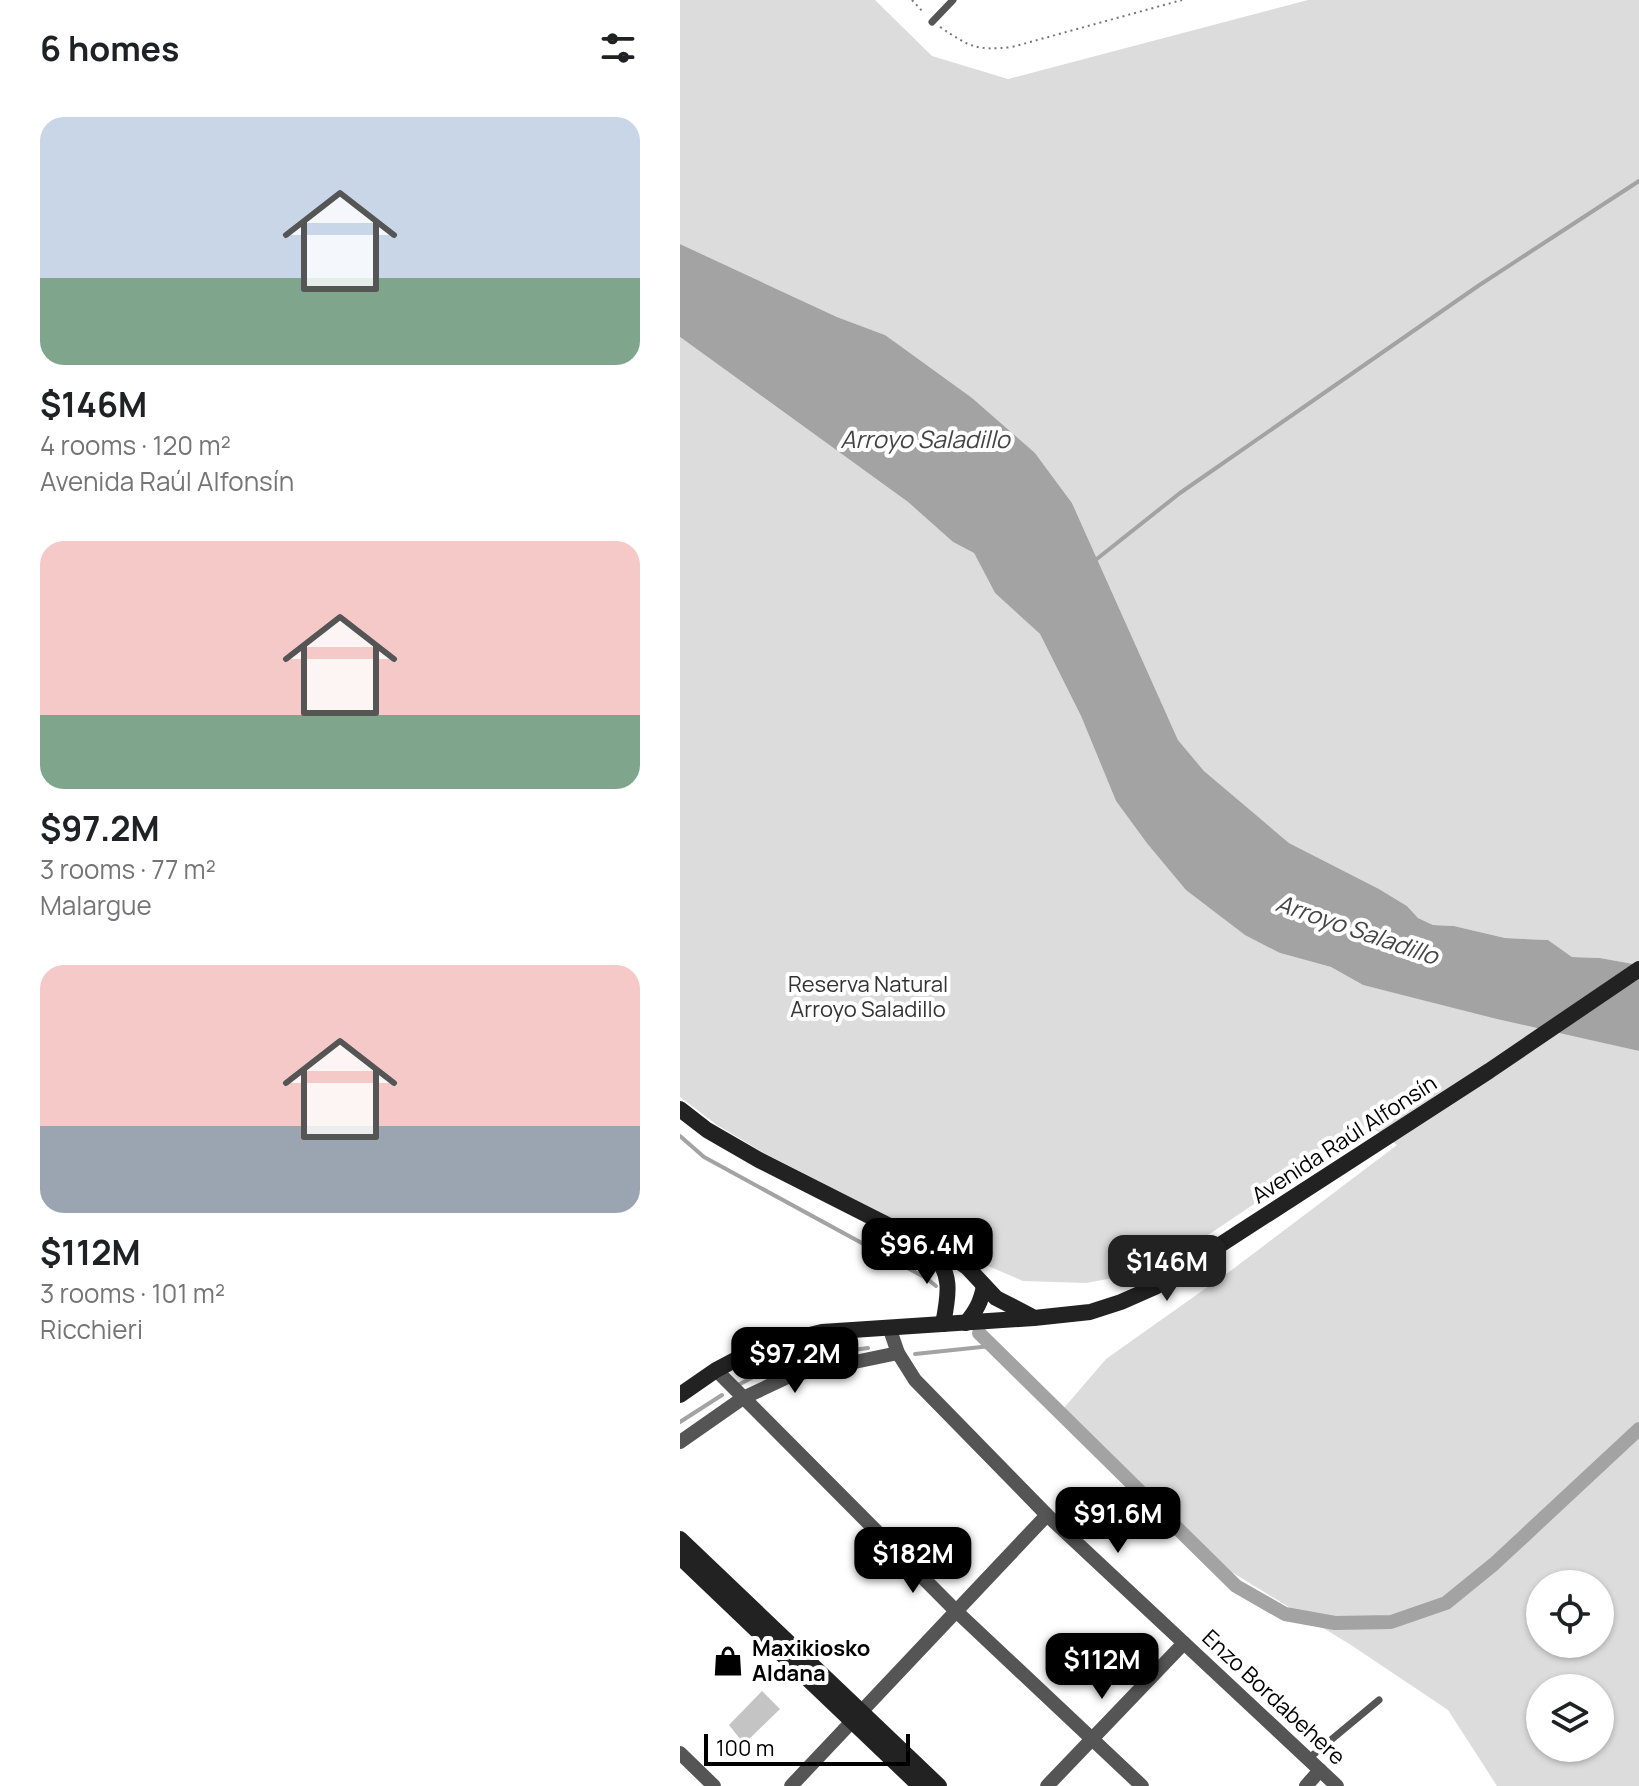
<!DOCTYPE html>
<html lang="en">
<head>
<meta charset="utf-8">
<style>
	:root { --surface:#fff; --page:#f2f2f2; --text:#202124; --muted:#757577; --accent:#000 }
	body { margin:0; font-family:Manrope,sans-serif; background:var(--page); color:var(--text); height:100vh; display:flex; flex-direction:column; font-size:30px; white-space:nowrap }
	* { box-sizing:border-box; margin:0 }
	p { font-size:26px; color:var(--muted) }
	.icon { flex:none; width:44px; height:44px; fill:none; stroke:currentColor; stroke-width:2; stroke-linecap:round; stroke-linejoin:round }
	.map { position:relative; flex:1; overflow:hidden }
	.details { display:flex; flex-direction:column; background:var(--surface); width:680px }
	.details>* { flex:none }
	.tools { position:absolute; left:846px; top:1570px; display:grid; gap:16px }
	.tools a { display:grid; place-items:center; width:88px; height:88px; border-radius:50%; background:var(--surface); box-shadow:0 2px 6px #0004; font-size:40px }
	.scale { position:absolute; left:24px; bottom:20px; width:206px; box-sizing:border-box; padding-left:8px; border:4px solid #000; border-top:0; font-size:22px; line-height:28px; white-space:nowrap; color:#000; -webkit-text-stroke:6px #fff; paint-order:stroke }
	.price { position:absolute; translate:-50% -68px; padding:0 18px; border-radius:16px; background:var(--accent); color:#fff; font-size:26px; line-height:52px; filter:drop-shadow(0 2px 4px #0008) }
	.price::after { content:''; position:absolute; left:50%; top:48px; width:24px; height:18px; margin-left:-12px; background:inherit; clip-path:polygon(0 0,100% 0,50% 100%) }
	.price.current { background:#222; color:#fff }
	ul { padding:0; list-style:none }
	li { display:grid; align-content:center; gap:16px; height:424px; padding:0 40px }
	li span { display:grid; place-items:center; height:248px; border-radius:24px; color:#555 }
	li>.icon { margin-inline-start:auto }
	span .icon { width:144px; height:144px; fill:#fffc; stroke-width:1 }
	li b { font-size:34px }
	h2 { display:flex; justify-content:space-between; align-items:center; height:96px; padding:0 40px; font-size:34px }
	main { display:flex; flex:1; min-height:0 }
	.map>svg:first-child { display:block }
	.green { fill:#dcdcdc; fill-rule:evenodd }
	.water { fill:#a3a3a3 }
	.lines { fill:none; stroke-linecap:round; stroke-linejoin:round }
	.stream { stroke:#a3a3a3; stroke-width:4 }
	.canal { stroke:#a3a3a3; stroke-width:14 }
	.building { fill:#c4c4c4 }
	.path { stroke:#777; stroke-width:2; stroke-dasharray:2 4; stroke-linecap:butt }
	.lane { stroke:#555; stroke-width:7 }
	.street { stroke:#555; stroke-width:14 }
	.secondary { stroke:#222; stroke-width:16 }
	.labels { text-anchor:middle; stroke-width:8; stroke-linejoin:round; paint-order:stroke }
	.park-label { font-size:22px; fill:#333; stroke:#fff }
	.street-label { font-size:22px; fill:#000; stroke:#fff }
	.poi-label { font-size:22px; font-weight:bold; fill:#000; stroke:#fff; text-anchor:start }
	.water-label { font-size:24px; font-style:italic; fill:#444; stroke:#fff }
</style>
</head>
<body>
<main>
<section class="details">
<h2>6 homes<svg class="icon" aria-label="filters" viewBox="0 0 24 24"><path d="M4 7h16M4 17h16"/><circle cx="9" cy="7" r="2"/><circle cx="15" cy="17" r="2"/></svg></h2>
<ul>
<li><span style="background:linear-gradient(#c9d6e8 65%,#7fa58c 0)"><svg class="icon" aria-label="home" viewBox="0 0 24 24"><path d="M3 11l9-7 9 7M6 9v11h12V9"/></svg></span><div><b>$146M</b><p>4 rooms · 120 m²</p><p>Avenida Raúl Alfonsín</p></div></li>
<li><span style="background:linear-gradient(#f6c9c9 70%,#7fa58c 0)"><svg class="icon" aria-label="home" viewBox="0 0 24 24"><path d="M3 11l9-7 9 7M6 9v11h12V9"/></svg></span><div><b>$97.2M</b><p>3 rooms · 77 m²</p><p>Malargue</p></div></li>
<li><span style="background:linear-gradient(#f6c9c9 65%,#9aa5b1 0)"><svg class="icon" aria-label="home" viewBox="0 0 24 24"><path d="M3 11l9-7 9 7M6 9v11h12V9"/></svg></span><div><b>$112M</b><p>3 rooms · 101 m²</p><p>Ricchieri</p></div></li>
</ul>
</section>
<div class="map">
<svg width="959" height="1786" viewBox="0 0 959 1786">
	<rect width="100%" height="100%" fill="#fff"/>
	<g class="green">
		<polygon points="0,0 195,0 252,56 328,79 628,0 959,0 959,965 920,958 892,957 868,940 825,938 774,926 753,925 738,918 727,906 699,889 609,843 524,771 498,740 392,503 355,453 205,335 157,317 0,244"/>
		<path d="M0,337L228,502L273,542L294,553L315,593L360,634L401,716L436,801L466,842L600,953L651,967L683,985L959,1051V1786H817L768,1710L671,1645L532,1560L378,1415L426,1359L553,1269L717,1145L690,1126L476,1270L406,1283L343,1281L294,1260L84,1153L37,1125L0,1097ZM860,1584H920V1644H860ZM860,1688H920V1748H860Z"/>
	</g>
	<polygon class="water" points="0,244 157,317 205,335 292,398 355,453 392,503 498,740 524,771 609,843 699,889 727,906 738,918 753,925 774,926 825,938 868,940 892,957 920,958 959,965 959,1051 817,1019 683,985 651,967 600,953 565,935 506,890 466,842 436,801 401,716 360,634 315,593 294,553 273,542 228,502 0,337"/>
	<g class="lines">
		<g class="stream">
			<polyline points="413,562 500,493 798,286 959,181"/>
			<polyline points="0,1136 24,1157 246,1278 256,1286"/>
			<polyline points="235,1354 311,1346"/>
			<polyline points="58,1385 92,1367 128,1356 188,1348"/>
			<polyline points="0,1422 42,1395"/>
		</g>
		<polyline class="canal" points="299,1333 556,1586 605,1614 655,1623 711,1622 766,1603 814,1564 959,1429"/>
	</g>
	<polygon class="building" points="82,1691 100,1709 64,1744 49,1725"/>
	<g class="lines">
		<g class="path">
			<polyline points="232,0 243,12"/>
			<path d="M260,27C290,47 296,51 332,47L502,0"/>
		</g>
		<g class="lane">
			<polyline points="252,22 273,0"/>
			<polyline points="628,1759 699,1700"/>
		</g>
		<g class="street">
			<polyline points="209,1327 218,1353 235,1380 367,1515 657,1786"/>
			<polyline points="36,1370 276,1611 462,1786"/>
			<polyline points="0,1442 63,1398 112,1375 218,1353"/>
			<polyline points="0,1753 34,1786"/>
			<polyline points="111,1786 367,1515"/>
			<polyline points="367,1786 504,1643"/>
			<polyline points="626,1786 640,1770"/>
		</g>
		<g class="secondary">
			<polyline points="0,1109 27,1130 79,1160 243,1243 263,1251 287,1267 316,1298 351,1316"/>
			<path d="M250,1250C273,1272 269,1294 263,1324"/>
			<path d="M286,1323C296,1311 301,1302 304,1286"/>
			<polyline points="0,1395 36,1370 72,1351 105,1341 142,1332 354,1318 410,1312 441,1302 475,1287 809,1071 959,969"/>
			<polyline points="0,1539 259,1786"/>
			<polyline points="0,1557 240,1786"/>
		</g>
	</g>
	<defs>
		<g id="shop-bare" transform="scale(2.4)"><path d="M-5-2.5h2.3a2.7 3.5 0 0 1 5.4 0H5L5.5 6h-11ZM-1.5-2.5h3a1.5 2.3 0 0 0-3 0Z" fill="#000" stroke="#fff" stroke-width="2.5" paint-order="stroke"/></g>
	</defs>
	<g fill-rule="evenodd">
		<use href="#shop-bare" x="48" y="1661"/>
	</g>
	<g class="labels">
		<g class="park-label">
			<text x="188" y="992">Reserva Natural<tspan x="188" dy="25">Arroyo Saladillo</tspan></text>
		</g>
		<g class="street-label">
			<text transform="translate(664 1139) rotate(-33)" y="8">Avenida Raúl Alfonsín</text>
			<text transform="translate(594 1697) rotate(43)" y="8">Enzo Bordabehere</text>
		</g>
		<g class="poi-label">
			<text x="72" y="1656">Maxikiosko<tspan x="72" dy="25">Aldana</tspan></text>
		</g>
		<g class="water-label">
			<text x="245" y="448">Arroyo Saladillo</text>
			<text transform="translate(677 930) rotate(19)" y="8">Arroyo Saladillo</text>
		</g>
	</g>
</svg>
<div class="tools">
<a><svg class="icon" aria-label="locate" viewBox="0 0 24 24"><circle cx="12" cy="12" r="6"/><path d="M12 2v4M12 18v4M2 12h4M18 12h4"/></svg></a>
<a><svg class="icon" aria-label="layers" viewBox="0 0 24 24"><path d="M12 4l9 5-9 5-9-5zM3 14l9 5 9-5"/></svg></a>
</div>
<div class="scale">100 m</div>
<b class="price" style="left:247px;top:1286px">$96.4M</b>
<b class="price current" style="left:487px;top:1303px">$146M</b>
<b class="price" style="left:115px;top:1395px">$97.2M</b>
<b class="price" style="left:438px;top:1555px">$91.6M</b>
<b class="price" style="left:233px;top:1595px">$182M</b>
<b class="price" style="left:422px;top:1701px">$112M</b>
</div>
</main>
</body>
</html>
